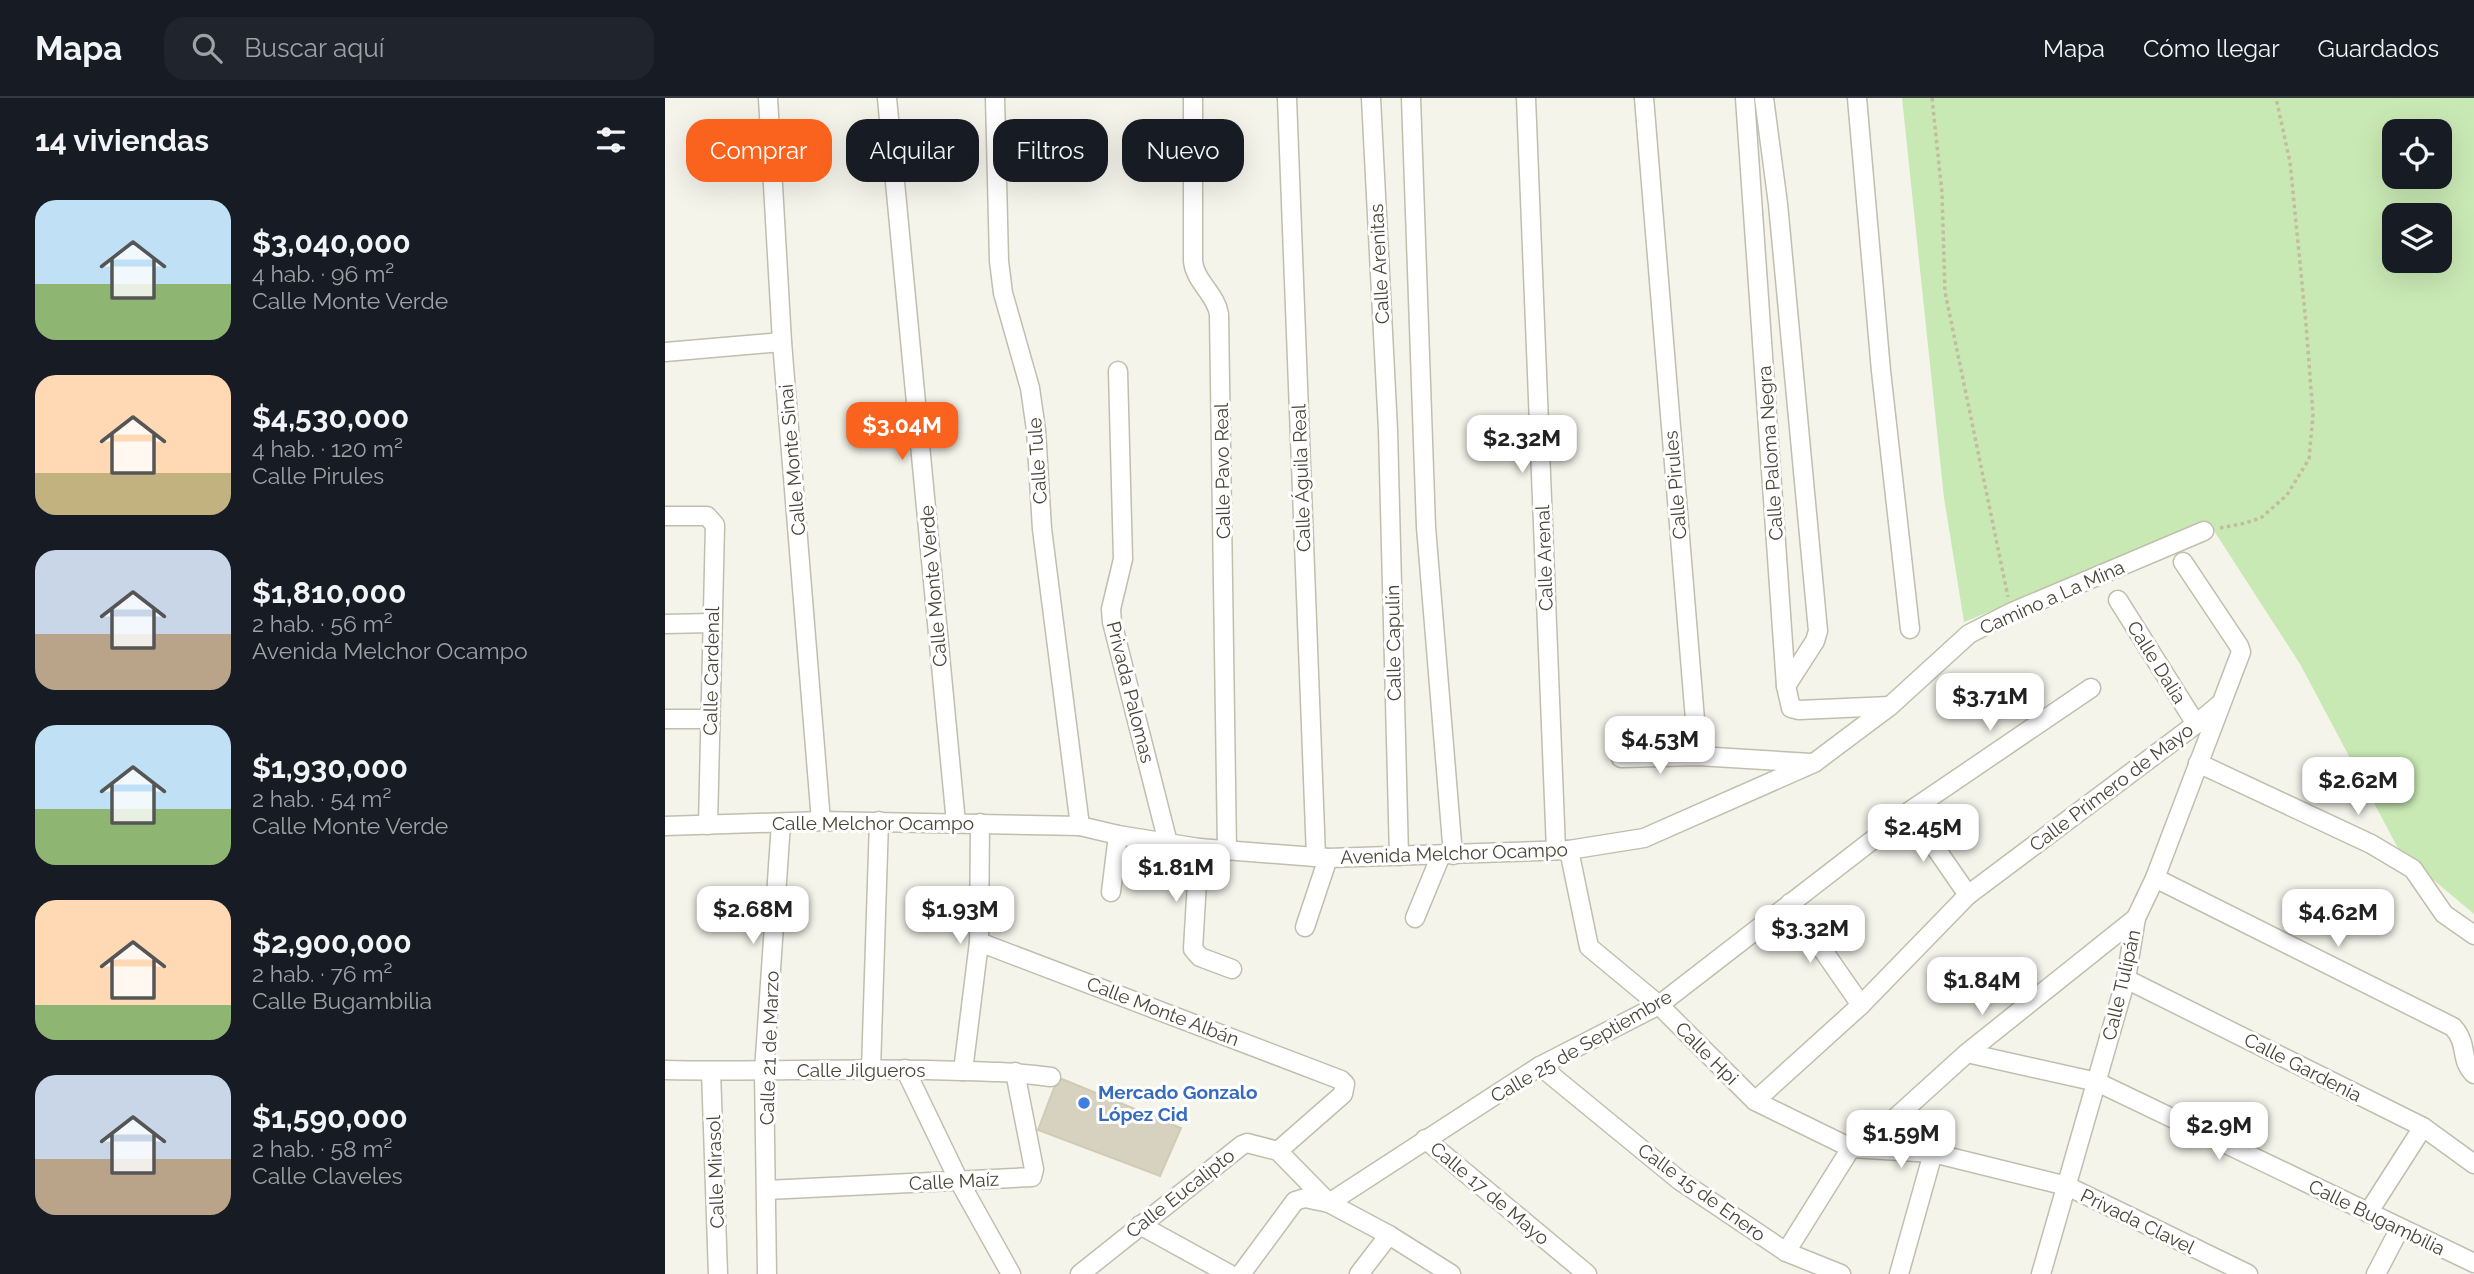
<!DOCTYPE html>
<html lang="es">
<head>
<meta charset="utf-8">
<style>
	:root { --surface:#171b24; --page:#20242c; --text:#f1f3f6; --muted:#9ea1a6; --line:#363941; --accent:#fa631e }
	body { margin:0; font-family:Raleway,sans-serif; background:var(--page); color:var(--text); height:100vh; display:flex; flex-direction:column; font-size:26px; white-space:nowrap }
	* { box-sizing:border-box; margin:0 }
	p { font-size:23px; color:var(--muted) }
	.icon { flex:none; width:38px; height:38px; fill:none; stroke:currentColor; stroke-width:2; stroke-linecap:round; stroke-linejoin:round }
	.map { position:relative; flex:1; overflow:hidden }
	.details { display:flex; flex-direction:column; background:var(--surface); width:665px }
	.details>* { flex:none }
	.banner { position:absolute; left:21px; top:21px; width:665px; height:63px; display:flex; gap:14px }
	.fabs { position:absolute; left:1717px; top:21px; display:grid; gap:14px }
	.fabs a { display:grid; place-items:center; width:70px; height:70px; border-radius:14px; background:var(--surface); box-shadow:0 7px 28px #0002; font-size:35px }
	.price { position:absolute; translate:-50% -60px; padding:0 16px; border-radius:14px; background:#fff; color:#222; font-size:23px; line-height:46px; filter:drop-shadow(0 2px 4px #0008) }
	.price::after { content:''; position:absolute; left:50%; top:42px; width:21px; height:16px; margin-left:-10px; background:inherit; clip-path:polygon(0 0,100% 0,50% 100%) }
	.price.selected { background:var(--accent); color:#fff }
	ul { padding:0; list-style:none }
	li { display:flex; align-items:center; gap:21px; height:175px; padding:0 35px }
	li span { display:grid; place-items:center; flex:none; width:196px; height:140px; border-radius:21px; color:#555 }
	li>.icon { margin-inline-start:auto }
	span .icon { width:84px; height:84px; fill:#fffc; stroke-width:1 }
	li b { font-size:30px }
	h2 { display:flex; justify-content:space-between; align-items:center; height:84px; padding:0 35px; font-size:30px }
	.pill { padding:0 24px; border-radius:21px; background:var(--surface); box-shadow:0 7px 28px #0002; font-size:24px; line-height:63px }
	.pill.selected { background:var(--accent); color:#fff }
	header { display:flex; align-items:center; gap:42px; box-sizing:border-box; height:98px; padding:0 35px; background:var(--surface); border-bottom:2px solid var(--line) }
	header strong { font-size:33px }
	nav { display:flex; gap:38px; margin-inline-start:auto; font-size:24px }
	.search { width:490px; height:63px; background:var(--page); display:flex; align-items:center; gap:18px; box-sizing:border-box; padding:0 24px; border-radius:21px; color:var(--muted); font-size:26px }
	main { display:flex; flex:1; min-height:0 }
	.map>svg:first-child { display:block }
	.green { fill:#c9e9b4; fill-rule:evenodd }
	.building { fill:#d7d2c0; stroke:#d2cbb3; stroke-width:2 }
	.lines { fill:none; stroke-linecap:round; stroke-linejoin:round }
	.minor-casing { stroke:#c1bead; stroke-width:21 }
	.path { stroke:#c3bc9e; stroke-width:3.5; stroke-dasharray:3.5 3.5; stroke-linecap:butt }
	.minor { stroke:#fff; stroke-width:18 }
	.shop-dot { fill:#3f7fe0; stroke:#fff; stroke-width:2.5 }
	.labels { text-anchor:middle; stroke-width:6; stroke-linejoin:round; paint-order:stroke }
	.street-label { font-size:19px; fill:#4a4639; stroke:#fff }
	.shop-label { font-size:19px; font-weight:bold; fill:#366cbe; stroke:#fff; text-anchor:start }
</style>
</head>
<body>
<header>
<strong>Mapa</strong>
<div class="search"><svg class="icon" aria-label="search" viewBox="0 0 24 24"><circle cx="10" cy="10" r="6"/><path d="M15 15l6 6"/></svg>Buscar aquí</div>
<nav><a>Mapa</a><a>Cómo llegar</a><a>Guardados</a></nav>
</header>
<main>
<section class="details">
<h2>14 viviendas<svg class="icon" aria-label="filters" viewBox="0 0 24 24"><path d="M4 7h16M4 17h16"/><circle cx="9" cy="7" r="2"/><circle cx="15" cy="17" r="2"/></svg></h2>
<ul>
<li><span style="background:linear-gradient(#bfe0f5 60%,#8fb573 0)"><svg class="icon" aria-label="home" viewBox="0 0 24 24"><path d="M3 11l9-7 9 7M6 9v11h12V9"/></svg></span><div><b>$3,040,000</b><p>4 hab. · 96 m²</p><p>Calle Monte Verde</p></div></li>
<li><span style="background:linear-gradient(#ffd9b3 70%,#c2b280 0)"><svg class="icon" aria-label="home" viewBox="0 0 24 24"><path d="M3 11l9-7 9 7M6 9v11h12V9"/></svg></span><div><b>$4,530,000</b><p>4 hab. · 120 m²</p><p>Calle Pirules</p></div></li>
<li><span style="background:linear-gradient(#c9d6e8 60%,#b9a48a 0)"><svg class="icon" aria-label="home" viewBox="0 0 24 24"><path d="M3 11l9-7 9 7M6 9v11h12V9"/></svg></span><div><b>$1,810,000</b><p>2 hab. · 56 m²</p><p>Avenida Melchor Ocampo</p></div></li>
<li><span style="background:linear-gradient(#bfe0f5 60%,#8fb573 0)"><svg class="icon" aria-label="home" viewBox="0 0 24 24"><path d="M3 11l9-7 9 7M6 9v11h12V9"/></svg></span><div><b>$1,930,000</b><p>2 hab. · 54 m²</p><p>Calle Monte Verde</p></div></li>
<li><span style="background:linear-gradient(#ffd9b3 75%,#8fb573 0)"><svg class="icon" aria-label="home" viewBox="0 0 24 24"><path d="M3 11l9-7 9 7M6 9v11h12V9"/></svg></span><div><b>$2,900,000</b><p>2 hab. · 76 m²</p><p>Calle Bugambilia</p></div></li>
<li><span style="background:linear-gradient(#c9d6e8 60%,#b9a48a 0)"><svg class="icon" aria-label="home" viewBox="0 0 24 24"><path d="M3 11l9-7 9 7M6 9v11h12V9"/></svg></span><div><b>$1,590,000</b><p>2 hab. · 58 m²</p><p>Calle Claveles</p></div></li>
</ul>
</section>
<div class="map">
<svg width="1809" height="1176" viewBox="0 0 1809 1176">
	<rect width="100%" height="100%" fill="#f5f4eb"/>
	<path class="green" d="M1237,0H1809V816L1735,754L1635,566L1544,425L1299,524L1279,400ZM1729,33H1774V79H1729ZM1729,117H1774V163H1729Z"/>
	<polygon class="building" points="397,981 516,1030 495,1078 373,1032 389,990"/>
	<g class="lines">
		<g class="minor-casing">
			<g id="minor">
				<polyline points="103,0 117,244 156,723"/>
				<polyline points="222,0 291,725"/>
				<polyline points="330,0 334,163 338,195 365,290 371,332 377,431 415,728"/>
				<path d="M528,0V163C530,184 551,196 554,216L562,753"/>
				<polyline points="622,0 651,759"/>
				<polyline points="706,0 723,332 734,758"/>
				<polyline points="746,0 761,429 788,757"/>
				<polyline points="861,0 891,752"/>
				<polyline points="979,0 1033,658"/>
				<polyline points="1080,0 1121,588 1126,610 1134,612 1225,608"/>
				<polyline points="1099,0 1113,106 1153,533 1150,543 1121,588"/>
				<polyline points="1192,0 1216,273 1245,531"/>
				<polyline points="0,254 117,244"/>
				<polyline points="453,273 458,461 446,511 447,524 503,745"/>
				<polyline points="0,418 42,418 50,427 43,727"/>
				<polyline points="1453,502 1531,626"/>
				<polyline points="0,526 47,525"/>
				<polyline points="0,621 45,621"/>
				<polyline points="956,660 1033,658 1146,665"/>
				<polyline points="1533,665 1706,746 1748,771 1779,816 1809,837"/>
				<polyline points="1245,713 1303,797"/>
				<polyline points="0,728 156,723 415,728 453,737 534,750 663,760 904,752 979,740 1149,665 1225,608 1304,536 1345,515 1539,433"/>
				<polyline points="534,750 528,851 535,859 567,871"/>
				<polyline points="904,752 924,849 994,907 1090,1003 1186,1050 1268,1055 1402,1088 1583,1176"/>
				<path d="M1490,780L1788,929C1804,947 1794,961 1809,976"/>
				<polyline points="446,794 453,737"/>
				<polyline points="1125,805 1196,907"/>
				<polyline points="750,820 776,757"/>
				<polyline points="640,829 663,760"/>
				<polyline points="314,844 676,982 680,986 678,996 613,1053"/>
				<polyline points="1461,881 1758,1029 1809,1066"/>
				<polyline points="1302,955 1432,984 1809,1165"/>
				<polyline points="875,968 1014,1082 1121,1154 1176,1176"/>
				<polyline points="206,971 214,723"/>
				<polyline points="240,971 294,1083 346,1176"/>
				<path d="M0,972C88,974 175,970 263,972C304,973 345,973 386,979"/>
				<polyline points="46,973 53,1176"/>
				<polyline points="298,973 314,844 315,725"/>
				<polyline points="1090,1003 1196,907 1303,797 1531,626 1554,607"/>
				<polyline points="760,1041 922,1176"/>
				<polyline points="102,1092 367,1079 369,1071 350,974"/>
				<polyline points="664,1105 875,968 994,907 1245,713 1426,590"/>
				<polyline points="1703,1115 1758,1029"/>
				<polyline points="475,1127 564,1176"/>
				<polyline points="1121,1154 1186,1050 1218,1031 1302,955 1471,820"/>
				<polyline points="102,1176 99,973 116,725"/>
				<polyline points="415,1176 577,1047 582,1045 613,1053 664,1105 724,1137 786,1176"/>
				<polyline points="576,1176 630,1103 640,1100 664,1105"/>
				<polyline points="694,1176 724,1137"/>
				<polyline points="1234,1176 1268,1055"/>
				<polyline points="1376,1176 1461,881 1471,820 1490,780 1576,554 1574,548 1518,464"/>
				<polyline points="1711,1176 1735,1130"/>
			</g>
		</g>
		<g class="path">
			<polyline points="1267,0 1277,95 1280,194 1343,499"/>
			<polyline points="1555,430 1581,425 1597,419 1622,397 1644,361 1648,317 1641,226 1625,64 1611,0"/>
		</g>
		<use href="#minor" class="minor"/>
	</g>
	<circle class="shop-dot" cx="419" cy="1005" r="7"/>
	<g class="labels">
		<g class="street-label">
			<text transform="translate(714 166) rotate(-93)" y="7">Calle Arenitas</text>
			<text transform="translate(1105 355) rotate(-94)" y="7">Calle Paloma Negra</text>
			<text transform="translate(127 362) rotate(-95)" y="7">Calle Monte Sinai</text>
			<text transform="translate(372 363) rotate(-94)" y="7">Calle Tule</text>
			<text transform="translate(557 373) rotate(-91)" y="7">Calle Pavo Real</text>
			<text transform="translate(636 380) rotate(-92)" y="7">Calle Águila Real</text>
			<text transform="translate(1010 387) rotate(-95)" y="7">Calle Pirules</text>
			<text transform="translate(879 460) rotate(-92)" y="7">Calle Arenal</text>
			<text transform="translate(268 488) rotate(-95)" y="7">Calle Monte Verde</text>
			<text transform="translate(1387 499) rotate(-24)" y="7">Camino a La Mina</text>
			<text transform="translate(728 545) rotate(-91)" y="7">Calle Capulín</text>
			<text transform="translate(1492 564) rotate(58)" y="7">Calle Dalia</text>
			<text transform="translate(46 573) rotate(-89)" y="7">Calle Cardenal</text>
			<text transform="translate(466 594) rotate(76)" y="7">Privada Palomas</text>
			<text transform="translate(1446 689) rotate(-37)" y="7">Calle Primero de Mayo</text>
			<text x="208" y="732">Calle Melchor Ocampo</text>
			<text transform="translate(789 755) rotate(-2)" y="7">Avenida Melchor Ocampo</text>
			<text transform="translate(1456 887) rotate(-77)" y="7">Calle Tulipán</text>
			<text transform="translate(498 913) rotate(21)" y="7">Calle Monte Albán</text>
			<text transform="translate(916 948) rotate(-30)" y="7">Calle 25 de Septiembre</text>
			<text transform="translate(104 950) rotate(-88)" y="7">Calle 21 de Marzo</text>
			<text transform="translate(1042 955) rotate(45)" y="7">Calle Hpi</text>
			<text transform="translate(1638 969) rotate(27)" y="7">Calle Gardenia</text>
			<text x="196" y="979">Calle Jilgueros</text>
			<text transform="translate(50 1074) rotate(-92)" y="7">Calle Mirasol</text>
			<text transform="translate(289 1083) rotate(-3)" y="7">Calle Maíz</text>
			<text transform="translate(1037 1094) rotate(36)" y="7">Calle 15 de Enero</text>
			<text transform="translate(515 1095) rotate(-38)" y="7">Calle Eucalipto</text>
			<text transform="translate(825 1095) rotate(40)" y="7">Calle 17 de Mayo</text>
			<text transform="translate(1712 1119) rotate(26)" y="7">Calle Bugambilia</text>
			<text transform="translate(1473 1123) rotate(26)" y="7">Privada Clavel</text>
		</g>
		<g class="shop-label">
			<text x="433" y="1001">Mercado Gonzalo<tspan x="433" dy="22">López Cid</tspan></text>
		</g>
	</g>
</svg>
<div class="fabs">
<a><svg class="icon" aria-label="locate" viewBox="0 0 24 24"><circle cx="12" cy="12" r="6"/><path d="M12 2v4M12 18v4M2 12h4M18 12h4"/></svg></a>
<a><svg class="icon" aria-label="layers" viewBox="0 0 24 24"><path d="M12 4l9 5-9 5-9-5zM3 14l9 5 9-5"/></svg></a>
</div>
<b class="price selected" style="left:237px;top:364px">$3.04M</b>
<b class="price" style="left:857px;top:377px">$2.32M</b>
<b class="price" style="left:1325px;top:635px">$3.71M</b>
<b class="price" style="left:995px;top:678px">$4.53M</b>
<b class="price" style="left:1693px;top:719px">$2.62M</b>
<b class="price" style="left:1258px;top:766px">$2.45M</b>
<b class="price" style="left:511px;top:806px">$1.81M</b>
<b class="price" style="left:88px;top:848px">$2.68M</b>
<b class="price" style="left:295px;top:848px">$1.93M</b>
<b class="price" style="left:1673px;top:851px">$4.62M</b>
<b class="price" style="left:1145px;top:867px">$3.32M</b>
<b class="price" style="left:1317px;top:919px">$1.84M</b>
<b class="price" style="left:1554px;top:1064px">$2.9M</b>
<b class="price" style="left:1236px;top:1072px">$1.59M</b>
<div class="banner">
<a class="pill selected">Comprar</a>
<a class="pill">Alquilar</a>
<a class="pill">Filtros</a>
<a class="pill">Nuevo</a>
</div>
</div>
</main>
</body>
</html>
